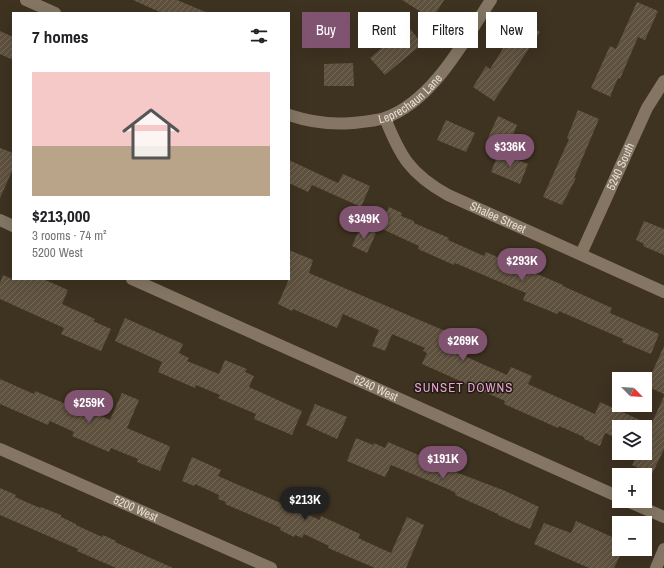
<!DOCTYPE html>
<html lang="en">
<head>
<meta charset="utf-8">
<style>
	:root { --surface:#fff; --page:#f6f6f6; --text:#202124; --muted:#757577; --accent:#805371 }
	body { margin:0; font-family:"Archivo Narrow",sans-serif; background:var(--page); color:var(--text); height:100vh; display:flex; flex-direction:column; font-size:15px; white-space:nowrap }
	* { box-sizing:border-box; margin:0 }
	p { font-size:13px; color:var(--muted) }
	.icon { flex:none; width:22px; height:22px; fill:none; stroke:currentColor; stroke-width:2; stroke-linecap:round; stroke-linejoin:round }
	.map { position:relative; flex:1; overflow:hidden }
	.drawer { position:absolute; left:12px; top:12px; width:278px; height:268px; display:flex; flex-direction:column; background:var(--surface); border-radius:0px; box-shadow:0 4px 16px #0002 }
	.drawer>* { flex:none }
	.top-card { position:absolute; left:302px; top:12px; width:302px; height:36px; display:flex; gap:8px }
	.needle { width:26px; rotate:114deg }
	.controls { position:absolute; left:612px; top:372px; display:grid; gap:8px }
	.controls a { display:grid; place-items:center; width:40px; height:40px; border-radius:0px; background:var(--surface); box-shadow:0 4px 16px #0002; font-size:20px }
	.price { position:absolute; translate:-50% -34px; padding:0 9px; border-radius:14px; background:var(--accent); color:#fff; font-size:13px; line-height:26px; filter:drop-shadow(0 1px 2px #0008) }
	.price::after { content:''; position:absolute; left:50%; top:24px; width:12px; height:9px; margin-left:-6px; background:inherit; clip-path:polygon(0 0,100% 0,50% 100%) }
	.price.active { background:#222; color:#fff }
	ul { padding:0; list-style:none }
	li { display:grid; align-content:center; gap:8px; height:212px; padding:0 20px }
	li span { display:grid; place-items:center; height:124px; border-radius:0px; color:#555 }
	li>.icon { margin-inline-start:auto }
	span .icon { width:72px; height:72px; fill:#fffc; stroke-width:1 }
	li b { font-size:17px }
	h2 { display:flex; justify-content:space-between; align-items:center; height:48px; padding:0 20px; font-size:17px }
	.chip { padding:0 14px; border-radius:0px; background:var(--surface); box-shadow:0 4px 16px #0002; font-size:14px; line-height:36px }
	.chip.active { background:var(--accent); color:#fff }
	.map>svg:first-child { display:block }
	.building { fill:url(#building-hatch) }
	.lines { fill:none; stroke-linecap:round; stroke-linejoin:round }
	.minor { stroke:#847663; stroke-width:12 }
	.labels { text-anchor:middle; stroke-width:3; stroke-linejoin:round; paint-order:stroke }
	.street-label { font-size:12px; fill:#e7dfd5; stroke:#211b13 }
	.neighbourhood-label { font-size:13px; letter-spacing:1px; fill:#eba4d0; stroke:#211b13 }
</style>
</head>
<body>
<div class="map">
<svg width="664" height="568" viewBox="0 0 664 568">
	<defs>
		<pattern id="building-hatch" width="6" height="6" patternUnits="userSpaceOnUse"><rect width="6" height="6" fill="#5e513e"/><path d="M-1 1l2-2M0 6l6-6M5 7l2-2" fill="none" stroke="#756a59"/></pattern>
	</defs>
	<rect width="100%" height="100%" fill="#3e3221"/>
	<g class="building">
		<polygon points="133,0 177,0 208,13 162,13"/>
		<polygon points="402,0 444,0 432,19"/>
		<polygon points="637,2 658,11 645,40 638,37 620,79 618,78 611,94 611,97 591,88 610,46 616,49"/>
		<polygon points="521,20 540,32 494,101 473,87 486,66 490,69"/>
		<polygon points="408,26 422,44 385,75 370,58"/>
		<polygon points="0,31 13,37 13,60 0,54"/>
		<polygon points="353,63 354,86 324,86 324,64"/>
		<polygon points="578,110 599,119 574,178 576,178 562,205 543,197 569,139 567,138"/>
		<polygon points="498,116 517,125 508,147 488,138"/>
		<polygon points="446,120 475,133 466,152 437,140"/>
		<polygon points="0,148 13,153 13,169 0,198"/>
		<polygon points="499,152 528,164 520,184 491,172"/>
		<polygon points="289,160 338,183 343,174 370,186 361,207 312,185 308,192 289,183"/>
		<polygon points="389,207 402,213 401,216 414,221 414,223 449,238 448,240 484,256 486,252 563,285 563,286 612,308 610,313 659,334 651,354 622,342 623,339 559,311 557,314 523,300 526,293 455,263 454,265 418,249 419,246 380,228"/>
		<polygon points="644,221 664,229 664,255 643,246 644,244 636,240"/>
		<polygon points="361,226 376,233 367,253 352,246"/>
		<polygon points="289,250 313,260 309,273 450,333 444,347 507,375 511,367 532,376 528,384 595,414 600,402 651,425 664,396 664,449 652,474 632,465 638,453 645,453 645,427 619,427 619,437 613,434 612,436 605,433 600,446 584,439 584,437 559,426 558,428 504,404 505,401 422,364 427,353 423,351 425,348 392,334 385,351 372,346 379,330 343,314 337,328 293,309 292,311 278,304 289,279"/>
		<polygon points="3,275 12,279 43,279 68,290 62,304 95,319 93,321 111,329 101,351 61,334 64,328 0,299 0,283"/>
		<polygon points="125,318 183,344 179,353 189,358 187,361 219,374 225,360 247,369 245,372 254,376 249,387 302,411 292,435 254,419 256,414 218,398 220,395 196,385 195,388 158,372 162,362 115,341"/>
		<polygon points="664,346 664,394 646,386"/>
		<polygon points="0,379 34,394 35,391 85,412 86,409 110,420 122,393 139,400 127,428 169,446 170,447 160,471 137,462 138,459 111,448 109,452 72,436 74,432 50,421 48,425 0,404"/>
		<polygon points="315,404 347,417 337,439 306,425"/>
		<polygon points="356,438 373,445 374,443 385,448 388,442 435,462 434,464 503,490 539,507 530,529 498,515 498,514 455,495 456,493 448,489 391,465 385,477 347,461"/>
		<polygon points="192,457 221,470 218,476 320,520 321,516 360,534 358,538 391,553 407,517 424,525 406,568 375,568 328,548 329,546 304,534 302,538 295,535 294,537 280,530 281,528 225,504 226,502 218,499 219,495 195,484 194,486 182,481"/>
		<polygon points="0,488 16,495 15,497 40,508 41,507 61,515 61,517 76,524 76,525 102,537 103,535 116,541 115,542 173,568 116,568 77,551 78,549 0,515"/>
		<polygon points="576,521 619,540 619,549 623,549 614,568 589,568 534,544 544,523 571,533"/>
	</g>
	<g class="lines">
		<g class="minor">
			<polyline points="26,0 55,13"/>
			<path id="s1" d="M289,115C310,122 330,125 352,123C362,122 375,121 385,118C433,101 464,41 491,0"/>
			<path id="s2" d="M385,118C400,156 410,174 448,195L664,292"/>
			<polyline points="0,220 13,226"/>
			<path id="s3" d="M581,254L647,108L664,81"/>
			<path id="s4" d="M132,279L619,497"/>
			<path id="s5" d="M0,449L271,568"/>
			<polyline points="627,501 664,517"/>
			<polyline points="656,568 664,549"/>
		</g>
	</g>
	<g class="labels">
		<g class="street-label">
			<text dy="4" stroke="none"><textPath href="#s1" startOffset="129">Leprechaun Lane</textPath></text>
			<text dy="4" stroke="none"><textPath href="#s3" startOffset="96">5240 South</textPath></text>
			<text dy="4" stroke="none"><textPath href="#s2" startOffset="157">Shalee Street</textPath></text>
			<text dy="4" stroke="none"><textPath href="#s4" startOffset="267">5240 West</textPath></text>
			<text dy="4" stroke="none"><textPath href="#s5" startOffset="148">5200 West</textPath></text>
		</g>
		<g class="neighbourhood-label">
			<text x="464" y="392">SUNSET DOWNS</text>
		</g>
	</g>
</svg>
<div class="controls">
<a><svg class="needle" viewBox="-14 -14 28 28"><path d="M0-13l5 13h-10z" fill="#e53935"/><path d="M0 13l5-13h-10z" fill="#757577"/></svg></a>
<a><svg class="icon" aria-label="layers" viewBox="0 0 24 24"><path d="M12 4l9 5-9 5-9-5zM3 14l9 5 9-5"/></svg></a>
<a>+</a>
<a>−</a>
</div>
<b class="price" style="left:510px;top:168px">$336K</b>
<b class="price" style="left:364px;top:240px">$349K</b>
<b class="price" style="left:522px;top:282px">$293K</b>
<b class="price" style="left:463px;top:362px">$269K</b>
<b class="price" style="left:89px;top:424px">$259K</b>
<b class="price" style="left:443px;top:480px">$191K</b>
<b class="price active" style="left:305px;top:521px">$213K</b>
<div class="top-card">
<a class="chip active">Buy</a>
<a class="chip">Rent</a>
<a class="chip">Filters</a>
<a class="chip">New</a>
</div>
<section class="drawer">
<h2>7 homes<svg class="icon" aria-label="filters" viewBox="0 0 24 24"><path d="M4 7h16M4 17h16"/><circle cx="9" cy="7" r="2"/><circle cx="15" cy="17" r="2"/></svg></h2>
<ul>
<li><span style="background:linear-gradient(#f6c9c9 60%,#b9a48a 0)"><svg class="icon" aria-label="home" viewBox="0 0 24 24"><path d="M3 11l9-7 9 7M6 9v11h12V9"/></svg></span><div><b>$213,000</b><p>3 rooms · 74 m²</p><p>5200 West</p></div></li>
</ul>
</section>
</div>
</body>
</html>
